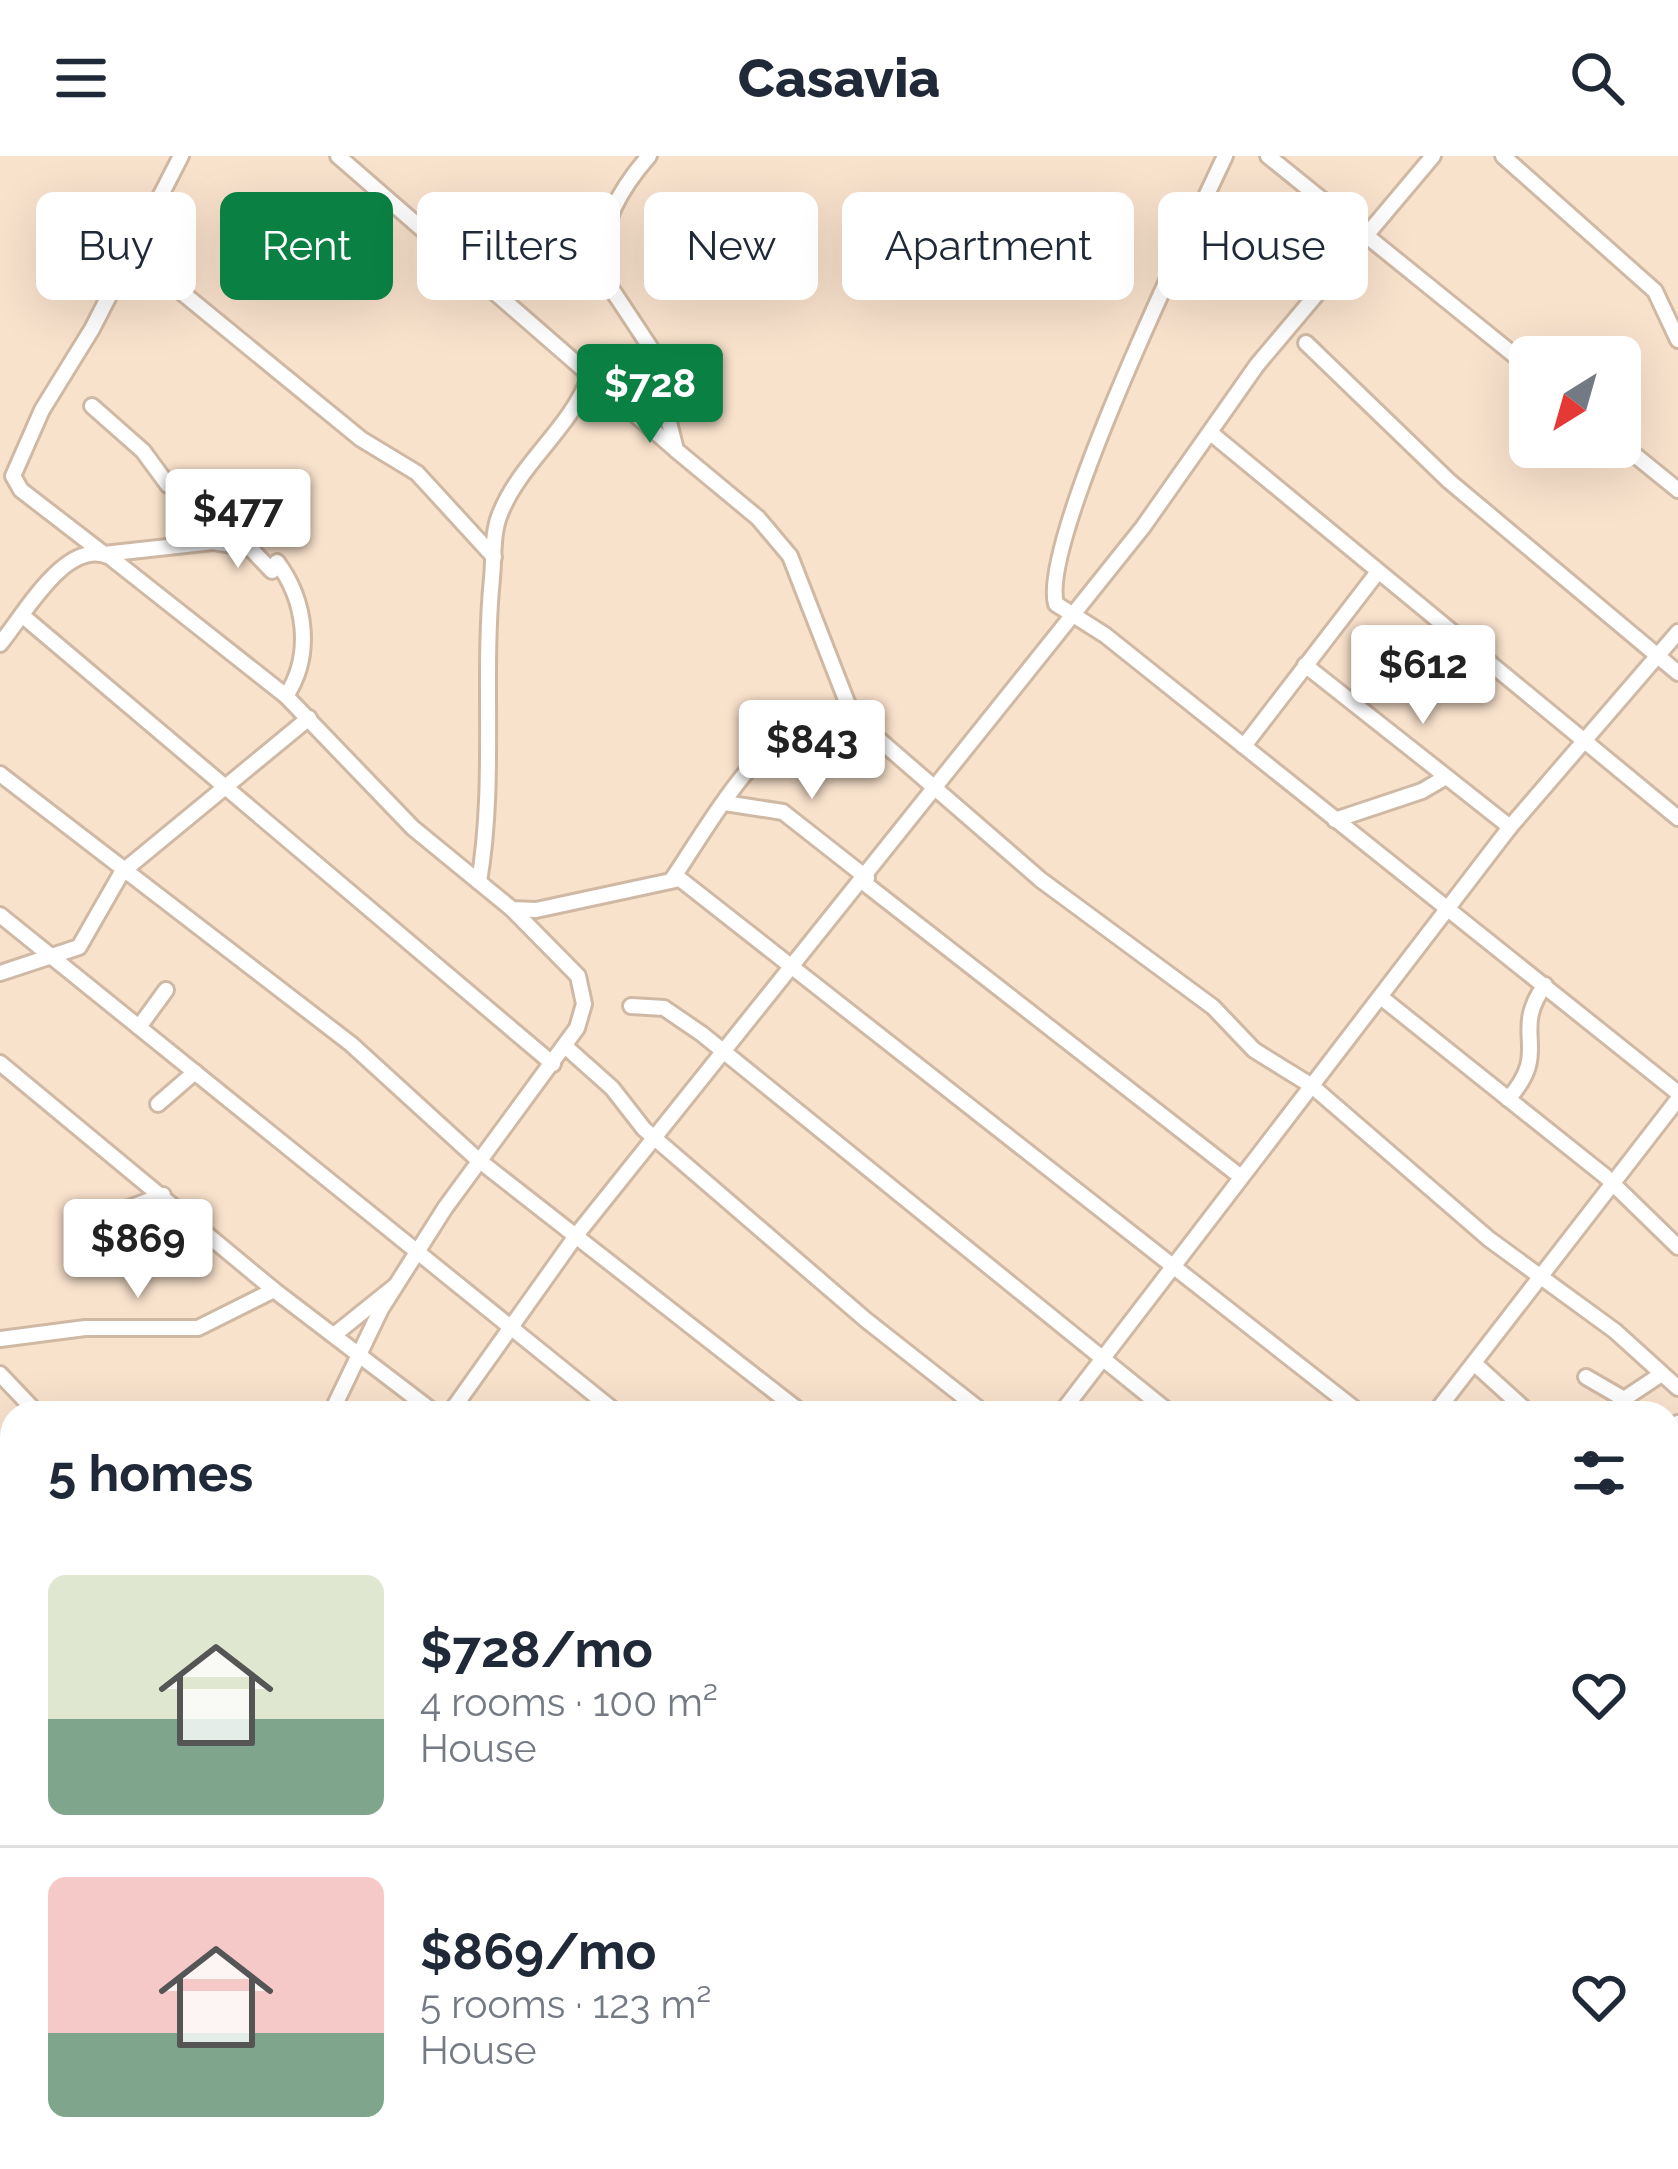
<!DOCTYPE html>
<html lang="en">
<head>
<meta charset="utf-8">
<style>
	:root { --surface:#fff; --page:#f6f6f7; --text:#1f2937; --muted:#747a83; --line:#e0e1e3; --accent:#0b8043 }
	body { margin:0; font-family:Raleway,sans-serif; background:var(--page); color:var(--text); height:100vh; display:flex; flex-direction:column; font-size:45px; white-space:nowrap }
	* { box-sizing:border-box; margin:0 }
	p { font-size:39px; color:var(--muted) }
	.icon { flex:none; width:66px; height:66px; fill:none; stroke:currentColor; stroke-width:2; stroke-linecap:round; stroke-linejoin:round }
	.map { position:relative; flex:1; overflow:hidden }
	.drawer { position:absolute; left:0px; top:1245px; width:1680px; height:768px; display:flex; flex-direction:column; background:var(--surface); border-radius:36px 36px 0 0; box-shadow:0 12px 48px #0002 }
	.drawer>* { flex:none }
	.guide { position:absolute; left:36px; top:36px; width:1608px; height:108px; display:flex; gap:24px }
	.needle { width:78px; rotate:217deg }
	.tools { position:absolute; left:1509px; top:180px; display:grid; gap:24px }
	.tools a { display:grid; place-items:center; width:132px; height:132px; border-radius:18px; background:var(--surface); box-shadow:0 12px 48px #0002; font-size:60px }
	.price { position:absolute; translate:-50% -102px; padding:0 27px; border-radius:12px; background:#fff; color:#222; font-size:39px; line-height:78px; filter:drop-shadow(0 3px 6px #0008) }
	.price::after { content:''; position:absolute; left:50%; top:72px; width:36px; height:27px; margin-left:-18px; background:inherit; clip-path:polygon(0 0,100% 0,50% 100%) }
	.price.active { background:var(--accent); color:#fff }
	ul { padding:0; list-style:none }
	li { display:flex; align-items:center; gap:36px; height:300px; padding:0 48px }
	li+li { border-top:3px solid var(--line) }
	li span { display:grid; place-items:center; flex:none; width:336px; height:240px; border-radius:18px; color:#555 }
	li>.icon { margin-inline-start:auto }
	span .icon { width:144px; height:144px; fill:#fffc; stroke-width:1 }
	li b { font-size:51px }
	h2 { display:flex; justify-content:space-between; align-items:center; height:144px; padding:0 48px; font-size:51px }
	.tag { padding:0 42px; border-radius:18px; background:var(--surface); box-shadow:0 12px 48px #0002; font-size:42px; line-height:108px }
	.tag.active { background:var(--accent); color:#fff }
	header { display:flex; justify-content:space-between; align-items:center; height:156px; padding:0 48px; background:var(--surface); font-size:54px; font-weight:800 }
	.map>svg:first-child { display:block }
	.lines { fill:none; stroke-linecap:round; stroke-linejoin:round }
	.minor-casing { stroke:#d0b9a4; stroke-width:20 }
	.minor { stroke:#fff; stroke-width:14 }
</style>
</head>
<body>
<header><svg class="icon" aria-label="menu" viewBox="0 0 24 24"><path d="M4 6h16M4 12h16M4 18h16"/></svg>Casavia<svg class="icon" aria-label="search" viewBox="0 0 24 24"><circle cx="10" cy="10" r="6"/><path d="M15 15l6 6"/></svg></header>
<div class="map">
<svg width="1678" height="2013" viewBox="0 0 1678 2013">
	<rect width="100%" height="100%" fill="#f9e2cc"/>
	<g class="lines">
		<g class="minor-casing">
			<g id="minor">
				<path d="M181,0L92,173L42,254L13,320L21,334L104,398L213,386L250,392L272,415L277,406C306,445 313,499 286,540"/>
				<polyline points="338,0 676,294"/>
				<path d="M649,0C620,33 593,76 605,123L650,191L676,294L758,362L790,400L852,559"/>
				<path d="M1225,0C1191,73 1039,386 1056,448L1105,479L1678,937"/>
				<polyline points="1268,0 1530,212"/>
				<polyline points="1503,0 1655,135 1678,184"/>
				<polyline points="174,130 361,283 417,317 494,401"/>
				<polyline points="1306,187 1449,325 1678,517"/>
				<polyline points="92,250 143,295 168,329 189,329 253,394"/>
				<polyline points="1212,278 1678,662"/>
				<polyline points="1620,287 1678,334"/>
				<polyline points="23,460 553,908"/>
				<path d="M0,488C24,459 67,380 110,401L286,540L413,672L512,753L536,754L680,723L1360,1257"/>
				<polyline points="1305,509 1510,671"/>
				<polyline points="1244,590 1377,417"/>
				<polyline points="0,618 351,888 476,1002 802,1257"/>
				<polyline points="725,647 783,656 867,722"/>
				<polyline points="1335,664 1422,635 1446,621"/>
				<path d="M673,722C706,674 779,541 846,555L1041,724L1213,851L1254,894L1312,930L1489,1083L1615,1175L1678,1232"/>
				<path d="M479,726C496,625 482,524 492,422C494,402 492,377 500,358C520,307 570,273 590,220"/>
				<polyline points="863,726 1241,1021"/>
				<polyline points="0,759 617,1257"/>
				<polyline points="0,817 79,791 122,716 309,562"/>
				<polyline points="1382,842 1605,1020 1678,1091"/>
				<polyline points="631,850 664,852 702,878 1170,1257"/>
				<polyline points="139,871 166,834"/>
				<polyline points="566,891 612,932 644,973 866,1164 984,1257"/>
				<polyline points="0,907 274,1134 435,1257"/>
				<path d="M1508,943C1553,893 1509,878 1545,829"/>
				<polyline points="158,948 195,916"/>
				<polyline points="126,1053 163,1039"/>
				<polyline points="334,1179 395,1130"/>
				<polyline points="0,1183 85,1172 198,1172 274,1134"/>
				<polyline points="1475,1208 1529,1257"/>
				<polyline points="0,1218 37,1257"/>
				<polyline points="1586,1221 1624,1243 1660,1219"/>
				<polyline points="331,1257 381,1153 445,1052 577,872 584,848 578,820 512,753"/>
				<polyline points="450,1257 578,1077 1143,371 1257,209 1433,0"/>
				<polyline points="1061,1257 1510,671 1678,476"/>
				<polyline points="1435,1257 1678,943"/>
				<polyline points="1668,1280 1678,1267"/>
				<polyline points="1668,1357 1678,1364"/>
				<polyline points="1668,1435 1678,1423"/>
				<polyline points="1668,1503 1678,1510"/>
				<polyline points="1668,1668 1678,1675"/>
				<polyline points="0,1676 12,1685"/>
				<polyline points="1668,1754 1678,1740"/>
				<polyline points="0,1809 12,1818"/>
				<polyline points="1668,1817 1678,1825"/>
				<polyline points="0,1905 12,1893"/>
				<polyline points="1668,1956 1678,1964"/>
				<polyline points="257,2001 273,2013"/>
				<polyline points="431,2001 445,2013"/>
				<polyline points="630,2001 647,2013"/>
				<polyline points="821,2001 840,2013"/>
				<polyline points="981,2001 997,2013"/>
				<polyline points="1173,2001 1187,2013"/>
				<polyline points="1361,2001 1374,2013"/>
				<polyline points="1540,2001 1552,2013"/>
				<polyline points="478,2013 487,2001"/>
				<polyline points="1479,2013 1487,2001"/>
			</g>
		</g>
		<use href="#minor" class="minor"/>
	</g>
</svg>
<div class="tools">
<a><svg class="needle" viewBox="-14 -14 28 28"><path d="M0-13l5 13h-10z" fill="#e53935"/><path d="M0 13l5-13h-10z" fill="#747a83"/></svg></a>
</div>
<b class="price active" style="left:650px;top:290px">$728</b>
<b class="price" style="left:238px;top:415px">$477</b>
<b class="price" style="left:1423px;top:571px">$612</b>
<b class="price" style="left:812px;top:646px">$843</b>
<b class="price" style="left:138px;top:1145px">$869</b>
<div class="guide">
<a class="tag">Buy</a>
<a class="tag active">Rent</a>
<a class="tag">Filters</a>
<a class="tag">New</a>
<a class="tag">Apartment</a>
<a class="tag">House</a>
</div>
<section class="drawer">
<h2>5 homes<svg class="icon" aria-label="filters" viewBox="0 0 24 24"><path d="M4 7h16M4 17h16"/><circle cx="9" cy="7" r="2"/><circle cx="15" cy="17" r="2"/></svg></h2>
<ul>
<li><span style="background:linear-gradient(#dfe7d0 60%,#7fa58c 0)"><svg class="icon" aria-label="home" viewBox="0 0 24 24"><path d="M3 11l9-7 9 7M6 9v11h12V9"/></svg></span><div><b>$728/mo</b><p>4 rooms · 100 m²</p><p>House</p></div><svg class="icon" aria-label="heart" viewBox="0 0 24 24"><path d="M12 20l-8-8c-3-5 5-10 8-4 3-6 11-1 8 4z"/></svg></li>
<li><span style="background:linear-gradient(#f6c9c9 65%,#7fa58c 0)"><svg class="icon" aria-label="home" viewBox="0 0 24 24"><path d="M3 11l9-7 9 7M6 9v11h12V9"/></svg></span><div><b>$869/mo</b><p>5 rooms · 123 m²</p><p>House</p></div><svg class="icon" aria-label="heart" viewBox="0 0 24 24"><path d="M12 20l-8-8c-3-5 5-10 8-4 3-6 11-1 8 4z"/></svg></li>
</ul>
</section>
</div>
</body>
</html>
